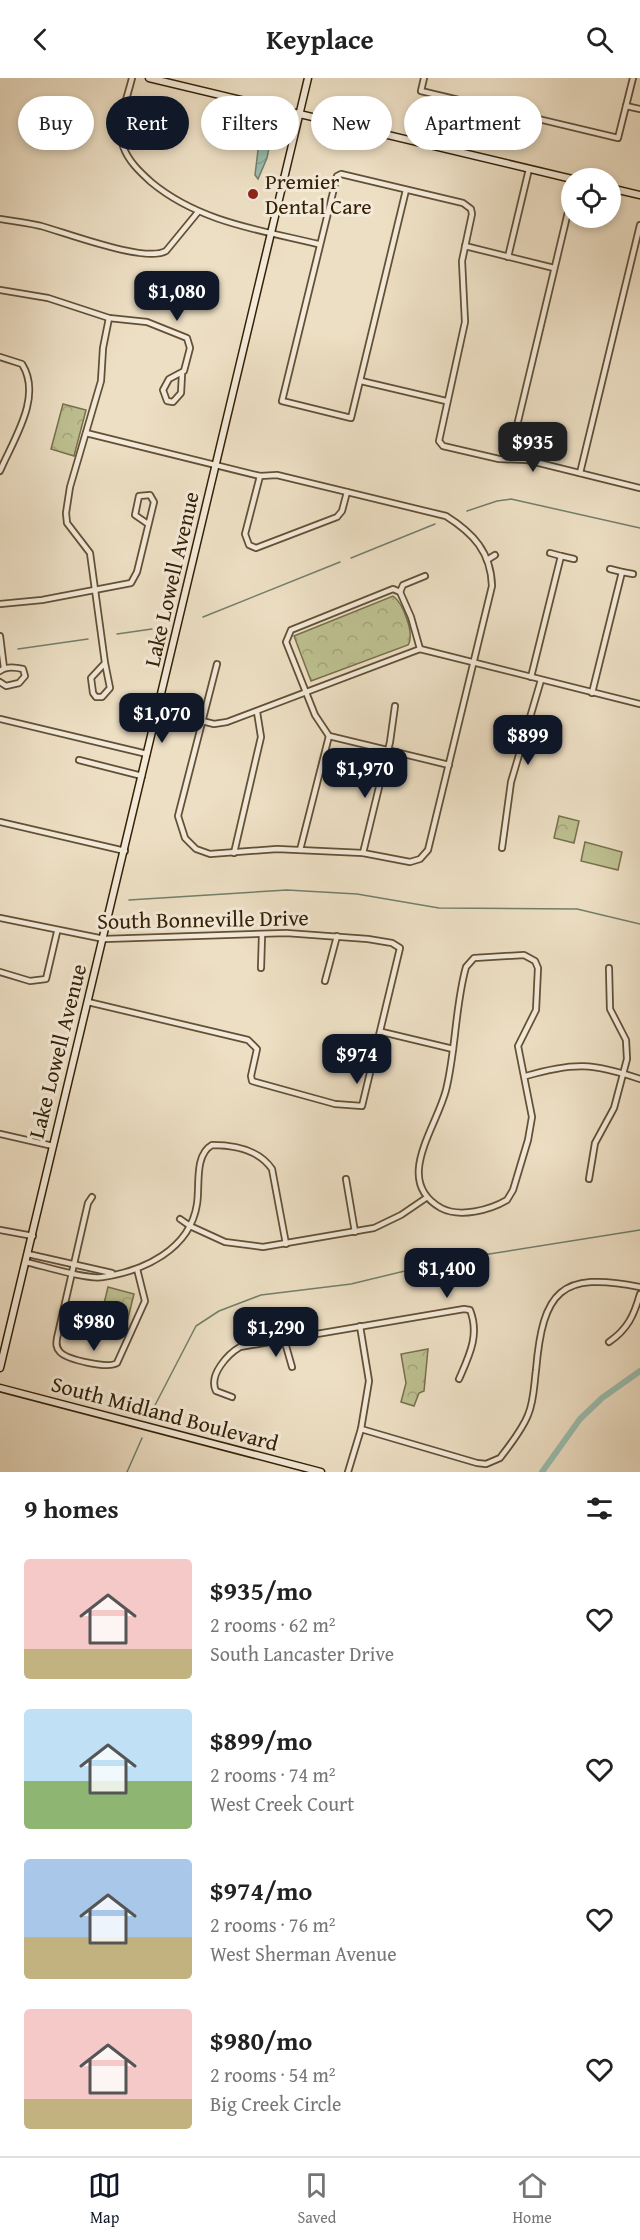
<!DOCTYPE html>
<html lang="en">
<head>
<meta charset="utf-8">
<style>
	:root { --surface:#fff; --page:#f6f6f6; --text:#222; --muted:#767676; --line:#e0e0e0; --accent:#111827 }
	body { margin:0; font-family:"Gentium Book Plus",serif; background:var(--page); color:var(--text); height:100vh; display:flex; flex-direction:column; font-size:22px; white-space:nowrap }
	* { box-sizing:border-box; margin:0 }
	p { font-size:20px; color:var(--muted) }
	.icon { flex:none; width:33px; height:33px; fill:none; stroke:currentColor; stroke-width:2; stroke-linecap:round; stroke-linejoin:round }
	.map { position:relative; height:1394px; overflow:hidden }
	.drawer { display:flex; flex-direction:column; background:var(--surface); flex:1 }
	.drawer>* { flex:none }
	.top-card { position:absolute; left:18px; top:18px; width:604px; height:54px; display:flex; gap:12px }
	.tools { position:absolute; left:561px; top:90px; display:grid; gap:12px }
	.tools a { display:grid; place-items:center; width:60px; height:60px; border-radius:50%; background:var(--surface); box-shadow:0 3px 9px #0003; font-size:30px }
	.price { position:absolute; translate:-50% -51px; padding:0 14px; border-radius:12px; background:var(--accent); color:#fff; font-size:20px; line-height:39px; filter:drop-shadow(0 2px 3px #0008) }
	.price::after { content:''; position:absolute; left:50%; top:36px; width:18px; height:14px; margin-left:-9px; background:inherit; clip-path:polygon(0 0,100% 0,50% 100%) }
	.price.active { background:#222; color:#fff }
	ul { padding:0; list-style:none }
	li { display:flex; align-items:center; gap:18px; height:150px; padding:0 24px }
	li span { display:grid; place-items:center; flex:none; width:168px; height:120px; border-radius:6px; color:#555 }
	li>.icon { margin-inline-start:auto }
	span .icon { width:72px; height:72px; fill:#fffc; stroke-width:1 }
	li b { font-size:26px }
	h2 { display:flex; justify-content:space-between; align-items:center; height:72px; padding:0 24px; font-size:26px }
	.tag { padding:0 21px; border-radius:27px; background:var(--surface); box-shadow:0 3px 9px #0003; font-size:21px; line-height:54px }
	.tag.active { background:var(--accent); color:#fff }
	header { display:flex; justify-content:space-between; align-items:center; height:78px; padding:0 24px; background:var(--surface); font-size:27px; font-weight:800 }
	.menu { display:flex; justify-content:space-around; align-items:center; height:84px; border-top:2px solid var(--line); background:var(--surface); font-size:16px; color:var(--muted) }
	.menu a { display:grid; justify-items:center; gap:3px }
	.menu .active { color:var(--accent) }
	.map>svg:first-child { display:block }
	.grass { fill:#bdc091; stroke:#78704c; stroke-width:1.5 }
	.park { fill:url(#park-crowns); stroke:#78704c; stroke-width:1.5 }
	.water { fill:url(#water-waves); stroke:#717f6b; stroke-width:1.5 }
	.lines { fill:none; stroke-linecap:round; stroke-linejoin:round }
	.stream { stroke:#717f6b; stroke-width:1.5 }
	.canal { stroke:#9abdae; stroke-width:6 }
	.street-casing { stroke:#625036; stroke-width:8 }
	.secondary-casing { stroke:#342106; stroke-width:9 }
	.street { stroke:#f3ead9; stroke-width:4.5 }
	.secondary { stroke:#f3ead9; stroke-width:6 }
	.poi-dot { fill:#8f2418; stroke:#f3ead9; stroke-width:2 }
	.labels { text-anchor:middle; stroke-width:6; stroke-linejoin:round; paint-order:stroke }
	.poi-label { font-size:22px; fill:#342106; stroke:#f3ead9; text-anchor:start }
	.street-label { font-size:22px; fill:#342106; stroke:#f3ead9 }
</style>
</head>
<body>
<header><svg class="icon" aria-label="back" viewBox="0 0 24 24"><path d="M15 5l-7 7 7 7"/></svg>Keyplace<svg class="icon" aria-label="search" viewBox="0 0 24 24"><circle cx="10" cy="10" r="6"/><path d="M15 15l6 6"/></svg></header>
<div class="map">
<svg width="640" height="1394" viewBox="0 0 640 1394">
	<defs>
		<pattern id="park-crowns" width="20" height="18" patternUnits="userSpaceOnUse" patternTransform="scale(1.5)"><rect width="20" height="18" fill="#bdc091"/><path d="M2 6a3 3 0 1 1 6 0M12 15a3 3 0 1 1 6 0" fill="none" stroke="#a3a57c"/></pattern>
		<pattern id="water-waves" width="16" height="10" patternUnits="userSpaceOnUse" patternTransform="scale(1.5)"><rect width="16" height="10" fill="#9abdae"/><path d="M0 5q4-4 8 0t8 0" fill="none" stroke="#85a294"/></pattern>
	</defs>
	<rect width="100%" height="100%" fill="#eddfc4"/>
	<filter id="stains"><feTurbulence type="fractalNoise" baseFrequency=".00333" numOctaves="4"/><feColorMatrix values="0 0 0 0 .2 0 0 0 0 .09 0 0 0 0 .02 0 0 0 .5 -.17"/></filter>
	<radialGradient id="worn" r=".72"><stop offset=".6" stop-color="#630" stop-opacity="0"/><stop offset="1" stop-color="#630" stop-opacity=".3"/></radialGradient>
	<polygon class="grass" points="585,764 622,774 618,792 581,783"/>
	<g class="park">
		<polygon points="63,326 86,332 74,378 51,371"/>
		<path d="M393,518C403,525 415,556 408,567L311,603L294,558Z"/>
		<polygon points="559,738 579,743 574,765 554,760"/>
		<polygon points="108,1209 134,1216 127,1244 101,1238"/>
		<polygon points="428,1271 424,1313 419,1315 414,1328 401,1324 406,1305 401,1276"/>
	</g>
	<polygon class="water" points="266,51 271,52 272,55 267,80 258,101 255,97 258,72"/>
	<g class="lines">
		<g class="stream">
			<polyline points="467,433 497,423 511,421 640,450"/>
			<polyline points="351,480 435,446"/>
			<polyline points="203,539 340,484"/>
			<polyline points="117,556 152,551"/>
			<polyline points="18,571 88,561"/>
			<polyline points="129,822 287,812 357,816 439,830 577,831 640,846"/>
			<polyline points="451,1182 640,1152"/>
			<polyline points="152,1333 196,1248 219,1233 261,1217 351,1206 442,1184"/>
			<polyline points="127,1394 142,1360"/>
		</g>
		<polyline class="canal" points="542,1394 580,1341 602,1320 640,1293"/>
		<g class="street-casing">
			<g id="street">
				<path d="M132,0C127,21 116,46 123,68C128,83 140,94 151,104C199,144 260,152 318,166"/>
				<polyline points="424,0 421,13 618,60 633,0"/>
				<polyline points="626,28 640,31"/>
				<polyline points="406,112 351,340 282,323 337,98 341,96 463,125 471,131 472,136 462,183 465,244 439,363 443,368 499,381 527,382 640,410"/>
				<path d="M0,141C14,143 28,145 41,148C67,155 145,185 166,173L198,134"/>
				<polyline points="465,168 554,190"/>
				<polyline points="508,179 529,91"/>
				<polyline points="0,212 48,220 109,240 147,244 187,260 190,270 184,293 169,301 163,312 167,323 173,324 181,315 182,296"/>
				<path d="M0,279L22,286C43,319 13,362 0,393"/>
				<polyline points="361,303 446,323"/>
				<path d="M86,355L260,398L277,397L446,438C473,455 491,474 492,508L428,772L420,781L410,784L363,775L277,771L210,776L196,771L185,760L178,738L217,586"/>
				<polyline points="509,381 568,134"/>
				<polyline points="580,395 640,147"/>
				<polyline points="260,398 245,456 249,467 256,470 337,439 342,433 347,414"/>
				<polyline points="550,475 561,478"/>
				<polyline points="487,482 495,477"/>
				<polyline points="610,491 622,494"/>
				<polyline points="400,514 403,507 425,498"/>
				<polyline points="0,526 42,522 131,505 137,494 154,424 150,417 139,418 135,437 148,446"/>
				<polyline points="0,558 4,590"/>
				<polyline points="420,571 411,539 400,514 393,511 291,552 286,564 315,637 329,658 449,687"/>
				<polyline points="105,585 110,610 102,619 96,619 93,615 91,600 105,585 90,475 67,445 66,435 70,409 101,303 103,270 109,240"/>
				<path d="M0,593C6,588 15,589 23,591L25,598L19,605L6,608L0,604"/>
				<polyline points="531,599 561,478 574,481"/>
				<polyline points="592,615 622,494 633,496"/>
				<polyline points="158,632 214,646 227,644 420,571 640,626"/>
				<polyline points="0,641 147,676"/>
				<polyline points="79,682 142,698"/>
				<polyline points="0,744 125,773"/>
				<polyline points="502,770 511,704 541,602"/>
				<polyline points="300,772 329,658"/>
				<polyline points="234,775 261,659 257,634"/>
				<polyline points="363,775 390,664 395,628"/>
				<polyline points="0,840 104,861 286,855 368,861 392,865 400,870 362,1028 335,1026 252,1003 251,998 257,971 248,962 88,924"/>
				<path d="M524,877L535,883L538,890L536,932L518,968L532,1039L528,1062L513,1112L507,1122C490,1132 460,1140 441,1130C393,1103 436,1051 446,1012C456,972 455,928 466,889L474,880Z"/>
				<polyline points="261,890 262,857"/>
				<polyline points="0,894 30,903 46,901 57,854"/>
				<polyline points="325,903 337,858"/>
				<polyline points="382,954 453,971"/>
				<path d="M526,998C574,984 593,985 640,1001"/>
				<polyline points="0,1056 53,1068"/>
				<polyline points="346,1101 355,1154"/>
				<polyline points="589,1101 595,1065 614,1030 627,981 626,962 610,931 609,890"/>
				<path d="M92,1119L88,1125L57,1260C56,1266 56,1270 60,1274C68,1282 108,1291 117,1285L145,1223L137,1191"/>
				<polyline points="180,1141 190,1148 225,1164 263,1169 374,1150 401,1137 426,1120"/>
				<polyline points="0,1152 33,1158"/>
				<polyline points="28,1176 112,1195"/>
				<path d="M26,1184C44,1188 87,1202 103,1199C143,1193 190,1172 197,1126C200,1108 194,1077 212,1067C234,1067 259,1072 272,1091L286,1166"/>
				<polyline points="284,1261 292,1289"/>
				<path d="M609,1264C628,1251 634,1237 640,1216"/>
				<path d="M232,1319L216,1313C208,1297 228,1276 240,1269L464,1231L470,1232C480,1257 469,1278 459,1301"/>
				<path d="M361,1351L477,1385L486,1386L500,1380C510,1367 522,1352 528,1337C534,1323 534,1307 536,1292C543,1213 560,1193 640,1209"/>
				<polyline points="348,1394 361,1351 369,1303 360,1248"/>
			</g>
		</g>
		<g class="secondary-casing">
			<g id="secondary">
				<polyline points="149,0 572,101"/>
				<polyline points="610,110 640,117"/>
				<polyline points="0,1290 308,0"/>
				<polyline points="0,1310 321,1394"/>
			</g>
		</g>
		<use href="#street" class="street"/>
		<use href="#secondary" class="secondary"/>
	</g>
	<circle class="poi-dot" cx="253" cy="116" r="6"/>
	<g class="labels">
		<g class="poi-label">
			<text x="265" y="111">Premier<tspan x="265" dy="25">Dental Care</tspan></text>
		</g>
		<g class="street-label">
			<text transform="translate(171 501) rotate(-77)" y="8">Lake Lowell Avenue</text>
			<text transform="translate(203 841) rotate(-1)" y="8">South Bonneville Drive</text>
			<text transform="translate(57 973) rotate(-76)" y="8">Lake Lowell Avenue</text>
			<text transform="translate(165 1335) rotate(15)" y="8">South Midland Boulevard</text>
		</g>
	</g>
	<rect width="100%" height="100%" filter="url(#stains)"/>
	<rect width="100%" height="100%" fill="url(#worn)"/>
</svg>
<div class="tools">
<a><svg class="icon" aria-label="locate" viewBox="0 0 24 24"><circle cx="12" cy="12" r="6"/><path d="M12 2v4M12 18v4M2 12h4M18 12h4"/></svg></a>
</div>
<b class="price" style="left:177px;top:244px">$1,080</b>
<b class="price active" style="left:533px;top:395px">$935</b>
<b class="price" style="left:162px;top:666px">$1,070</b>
<b class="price" style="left:528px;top:688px">$899</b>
<b class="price" style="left:365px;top:721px">$1,970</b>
<b class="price" style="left:357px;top:1007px">$974</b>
<b class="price" style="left:447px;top:1221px">$1,400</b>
<b class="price" style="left:94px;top:1274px">$980</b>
<b class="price" style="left:276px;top:1280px">$1,290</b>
<div class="top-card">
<a class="tag">Buy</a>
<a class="tag active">Rent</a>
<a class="tag">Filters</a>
<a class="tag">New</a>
<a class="tag">Apartment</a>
</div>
</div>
<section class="drawer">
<h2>9 homes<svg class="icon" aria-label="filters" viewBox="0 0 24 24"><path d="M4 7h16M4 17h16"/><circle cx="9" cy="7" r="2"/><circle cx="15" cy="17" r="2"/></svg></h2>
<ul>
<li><span style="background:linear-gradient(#f6c9c9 75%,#c2b280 0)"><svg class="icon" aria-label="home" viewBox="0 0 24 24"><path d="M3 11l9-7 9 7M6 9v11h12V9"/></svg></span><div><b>$935/mo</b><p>2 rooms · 62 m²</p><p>South Lancaster Drive</p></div><svg class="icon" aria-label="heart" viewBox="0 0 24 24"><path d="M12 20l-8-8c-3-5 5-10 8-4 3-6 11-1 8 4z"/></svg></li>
<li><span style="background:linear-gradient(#bfe0f5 60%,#8fb573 0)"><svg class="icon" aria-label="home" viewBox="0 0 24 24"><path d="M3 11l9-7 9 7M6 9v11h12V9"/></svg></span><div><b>$899/mo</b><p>2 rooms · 74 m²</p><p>West Creek Court</p></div><svg class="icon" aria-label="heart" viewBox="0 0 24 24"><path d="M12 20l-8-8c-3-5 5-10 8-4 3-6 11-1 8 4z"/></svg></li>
<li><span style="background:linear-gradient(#a9c7e8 65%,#c2b280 0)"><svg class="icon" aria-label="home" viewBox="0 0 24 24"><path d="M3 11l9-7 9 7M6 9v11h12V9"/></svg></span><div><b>$974/mo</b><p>2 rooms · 76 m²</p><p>West Sherman Avenue</p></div><svg class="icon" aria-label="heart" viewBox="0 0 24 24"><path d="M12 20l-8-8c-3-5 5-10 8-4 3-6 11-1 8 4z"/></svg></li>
<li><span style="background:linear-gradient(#f6c9c9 75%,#c2b280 0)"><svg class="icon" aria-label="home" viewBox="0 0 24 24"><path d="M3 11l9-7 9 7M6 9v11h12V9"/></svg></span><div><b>$980/mo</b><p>2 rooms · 54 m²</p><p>Big Creek Circle</p></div><svg class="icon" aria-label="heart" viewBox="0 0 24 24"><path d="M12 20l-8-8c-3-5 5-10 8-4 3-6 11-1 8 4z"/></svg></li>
</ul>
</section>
<nav class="menu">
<a class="active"><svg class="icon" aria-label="map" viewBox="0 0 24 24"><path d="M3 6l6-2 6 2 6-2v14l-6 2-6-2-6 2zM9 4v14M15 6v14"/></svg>Map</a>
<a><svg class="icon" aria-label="saved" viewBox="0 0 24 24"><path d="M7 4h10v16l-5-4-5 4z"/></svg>Saved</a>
<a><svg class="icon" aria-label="home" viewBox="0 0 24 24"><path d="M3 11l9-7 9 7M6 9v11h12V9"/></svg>Home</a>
</nav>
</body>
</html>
